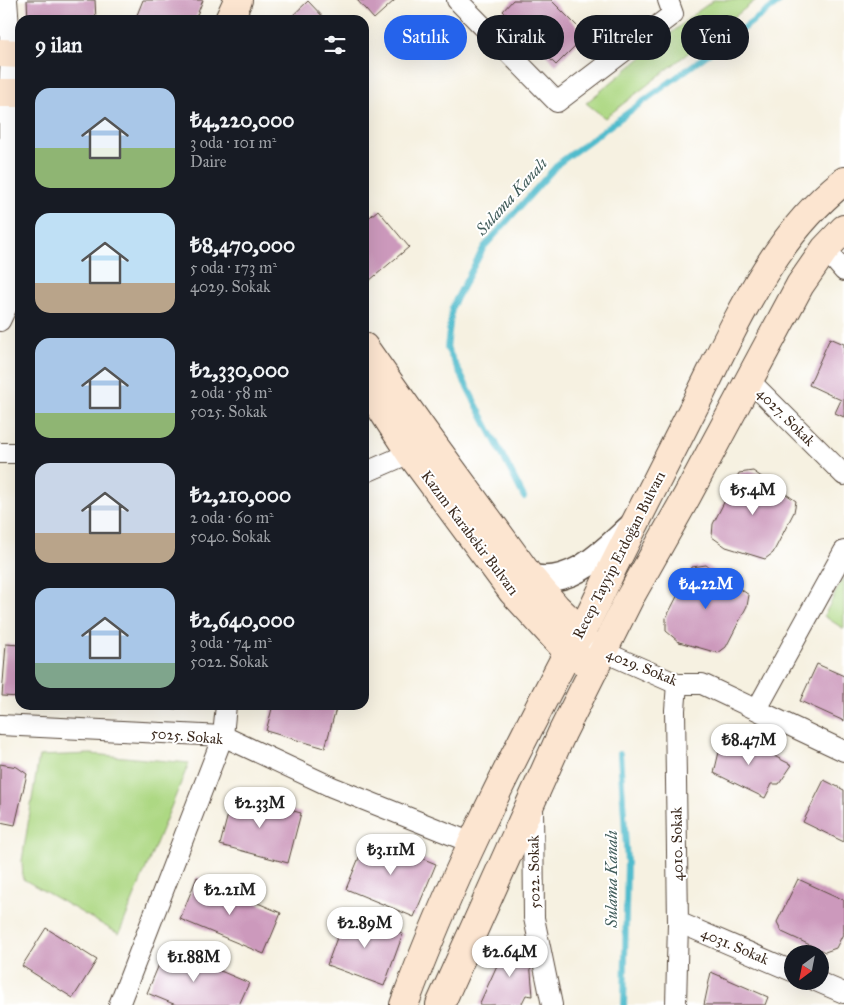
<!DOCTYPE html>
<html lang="tr">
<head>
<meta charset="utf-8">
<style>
	:root { --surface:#171b24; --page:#20242c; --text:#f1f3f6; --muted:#9ea1a6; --accent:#2563eb }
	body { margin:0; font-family:"IM FELL Great Primer",serif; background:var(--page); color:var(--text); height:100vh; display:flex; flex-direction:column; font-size:19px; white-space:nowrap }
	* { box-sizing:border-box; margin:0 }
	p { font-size:16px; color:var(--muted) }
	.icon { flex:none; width:28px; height:28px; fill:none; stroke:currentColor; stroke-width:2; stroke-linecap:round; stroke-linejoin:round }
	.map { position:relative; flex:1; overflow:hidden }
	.sheet { position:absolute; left:15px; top:15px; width:354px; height:695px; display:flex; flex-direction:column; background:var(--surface); border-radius:15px; box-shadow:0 5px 20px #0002 }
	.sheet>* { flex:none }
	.hud { position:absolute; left:384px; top:15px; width:385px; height:45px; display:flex; gap:10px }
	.needle { width:32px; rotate:212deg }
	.controls { position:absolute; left:784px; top:945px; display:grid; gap:10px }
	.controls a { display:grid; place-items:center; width:45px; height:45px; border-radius:50%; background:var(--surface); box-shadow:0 5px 20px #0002; font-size:25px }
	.price { position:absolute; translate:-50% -42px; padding:0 11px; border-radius:18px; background:#fff; color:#222; font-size:16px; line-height:32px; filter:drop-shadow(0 1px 2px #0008) }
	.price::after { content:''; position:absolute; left:50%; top:30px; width:15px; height:11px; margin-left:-8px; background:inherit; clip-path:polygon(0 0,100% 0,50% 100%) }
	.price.on { background:var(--accent); color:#fff }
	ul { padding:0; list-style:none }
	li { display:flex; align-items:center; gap:15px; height:125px; padding:0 20px }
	li span { display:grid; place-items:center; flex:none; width:140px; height:100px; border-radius:15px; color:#555 }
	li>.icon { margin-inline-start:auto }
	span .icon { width:60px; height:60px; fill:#fffc; stroke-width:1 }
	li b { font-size:21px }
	h2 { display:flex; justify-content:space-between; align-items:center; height:60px; padding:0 20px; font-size:21px }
	.pill { padding:0 18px; border-radius:22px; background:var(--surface); box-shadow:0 5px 20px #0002; font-size:18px; line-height:45px }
	.pill.on { background:var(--accent); color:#fff }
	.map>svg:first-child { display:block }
	.green { fill:#add883; stroke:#748150 }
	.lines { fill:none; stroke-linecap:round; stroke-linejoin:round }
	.stream { stroke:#50bbcc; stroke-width:6 }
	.building { fill:#cc99bc }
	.minor-casing { stroke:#57483b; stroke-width:22 }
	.tertiary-casing { stroke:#57483b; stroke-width:28 }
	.secondary-casing { stroke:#57483b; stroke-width:30 }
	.minor { stroke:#fff; stroke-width:20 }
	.tertiary { stroke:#fff; stroke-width:25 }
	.secondary { stroke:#fce5d0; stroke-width:28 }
	.labels { text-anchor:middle; stroke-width:4; stroke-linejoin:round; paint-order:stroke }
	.street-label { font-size:15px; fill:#3b2a1e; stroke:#fff }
	.water-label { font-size:16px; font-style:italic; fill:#425d5b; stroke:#fff }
</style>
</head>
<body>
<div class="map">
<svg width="844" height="1005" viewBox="0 0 844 1005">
	<rect width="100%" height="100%" fill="#fff"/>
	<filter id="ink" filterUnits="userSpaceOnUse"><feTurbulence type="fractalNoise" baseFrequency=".02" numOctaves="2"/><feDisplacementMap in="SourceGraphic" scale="10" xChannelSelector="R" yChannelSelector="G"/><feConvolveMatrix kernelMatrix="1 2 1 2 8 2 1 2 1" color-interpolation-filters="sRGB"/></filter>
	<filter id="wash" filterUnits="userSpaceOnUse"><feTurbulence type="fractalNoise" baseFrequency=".0096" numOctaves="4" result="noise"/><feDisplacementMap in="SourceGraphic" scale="20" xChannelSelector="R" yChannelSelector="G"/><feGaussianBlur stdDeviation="1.12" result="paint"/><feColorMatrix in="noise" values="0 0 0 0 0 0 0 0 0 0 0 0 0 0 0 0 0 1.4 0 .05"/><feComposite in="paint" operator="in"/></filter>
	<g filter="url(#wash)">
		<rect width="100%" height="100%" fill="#f6f1e1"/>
		<g class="green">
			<polygon points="714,0 756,0 605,118 586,103 697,12"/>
			<polygon points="844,576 844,629 824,616"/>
			<polygon points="91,754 189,763 119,934 23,879 22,861 39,756"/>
		</g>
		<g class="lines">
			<g class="stream">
				<polyline points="524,497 447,348 452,307 484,247 559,163 782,0"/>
				<polyline points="620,754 627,862 624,1005"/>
			</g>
		</g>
		<g id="blocks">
			<g class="building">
				<polygon points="27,0 95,0 96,20 28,20"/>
				<polygon points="143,0 203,0 195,20 135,20"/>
				<polygon points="357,0 395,0 374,19"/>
				<polygon points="513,0 551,0 586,35 556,65 533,42 543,32 532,22 523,31 503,11"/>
				<polygon points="308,1 326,20 288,20"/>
				<polygon points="378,210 409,247 369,281 364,274 364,222"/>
				<polygon points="830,338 844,344 844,417 835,413 841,400 809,385"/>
				<polygon points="753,471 796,501 794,512 773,553 765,559 726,547 712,537 713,524 739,473"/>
				<polygon points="706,565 749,595 747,606 726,647 718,653 679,642 666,631 666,618 692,567"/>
				<polygon points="6,644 20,645 20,697 2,696"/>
				<polygon points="817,664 844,676 844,721 800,701"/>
				<polygon points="150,705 176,705 176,709"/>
				<polygon points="273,705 337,705 325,748 266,731"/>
				<polygon points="724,731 792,765 779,784 772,784 765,798 714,773"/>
				<polygon points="0,764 17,767 27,774 15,825 0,822"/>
				<polygon points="824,780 844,790 844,842 803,822"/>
				<polygon points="233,795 301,813 288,863 220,845"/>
				<polygon points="368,836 436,864 414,917 346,889"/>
				<polygon points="197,877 281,913 264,954 180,919"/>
				<polygon points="798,879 844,900 844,932 836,948 825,952 782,932 777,922"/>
				<polygon points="346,913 403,934 384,986 327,965"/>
				<polygon points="46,928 97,960 73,998 22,966"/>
				<polygon points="509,939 529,949 533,996 526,995 521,1005 479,1005"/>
				<polygon points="166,948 249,983 239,1005 176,1005 147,993"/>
				<polygon points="711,972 768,997 765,1005 704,1005"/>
			</g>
		</g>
	</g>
	<g filter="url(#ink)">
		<use href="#blocks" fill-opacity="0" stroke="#57483b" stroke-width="1"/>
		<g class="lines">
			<g class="minor-casing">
				<g id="minor">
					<polyline points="457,0 557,102 673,14 668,0"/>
					<polyline points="825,249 844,271"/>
					<polyline points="0,321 9,302 9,93 11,53 7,0"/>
					<polyline points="749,380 844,475"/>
					<polyline points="0,453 20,453"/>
					<polyline points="364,473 410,453"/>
					<polyline points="593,642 602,651 677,684 702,684 844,751"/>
					<polyline points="757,709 844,551"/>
					<polyline points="0,725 223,736 332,787 472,843"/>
					<polyline points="533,805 534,918 552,1005"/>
					<polyline points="678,922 792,971"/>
					<polyline points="816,981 844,993"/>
					<polyline points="119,1005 223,736 226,705"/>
					<polyline points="676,1005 678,922 675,710 677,684"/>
				</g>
			</g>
			<g class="tertiary-casing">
				<path id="tertiary" d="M530,577C573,587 603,552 633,525"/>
			</g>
			<g class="secondary-casing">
				<g id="secondary">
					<polyline points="229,20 238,0"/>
					<polyline points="0,53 20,54"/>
					<polyline points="0,93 20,93"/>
					<polyline points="364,347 422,429 530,577 556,607 582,632"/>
					<polyline points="364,382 410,453 512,591 568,652 583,661"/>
					<path d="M404,1005C449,883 508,767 568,652C589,623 601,590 617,559C645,503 673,448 701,393C739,316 775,235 844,181"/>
					<polyline points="440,1005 562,733 629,599 687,496 800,285 825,249 844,229"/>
				</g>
			</g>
			<use href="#minor" class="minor"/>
			<use href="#tertiary" class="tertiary"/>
			<use href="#secondary" class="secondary"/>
		</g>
	</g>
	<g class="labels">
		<g class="street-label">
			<text transform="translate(786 417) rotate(45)" y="5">4027. Sokak</text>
			<text transform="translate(470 533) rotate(53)" y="5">Kazım Karabekir Bulvarı</text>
			<text transform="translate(619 555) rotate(-63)" y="5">Recep Tayyip Erdoğan Bulvarı</text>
			<text transform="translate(642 667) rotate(22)" y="5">4029. Sokak</text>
			<text transform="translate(187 736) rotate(5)" y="5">5025. Sokak</text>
			<text transform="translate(677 844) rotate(-91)" y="5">4010. Sokak</text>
			<text transform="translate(534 872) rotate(-91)" y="5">5022. Sokak</text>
			<text transform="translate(735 946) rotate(23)" y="5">4031. Sokak</text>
		</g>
		<g class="water-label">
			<text transform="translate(511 196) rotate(-48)" y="6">Sulama Kanalı</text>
			<text transform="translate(611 879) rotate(-90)" y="6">Sulama Kanalı</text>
		</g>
	</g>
</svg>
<div class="controls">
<a><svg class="needle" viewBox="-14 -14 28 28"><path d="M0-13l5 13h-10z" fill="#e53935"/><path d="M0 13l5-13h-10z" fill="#9ea1a6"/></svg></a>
</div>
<b class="price" style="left:753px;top:516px">₺5.4M</b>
<b class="price on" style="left:706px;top:610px">₺4.22M</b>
<b class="price" style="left:749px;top:766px">₺8.47M</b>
<b class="price" style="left:260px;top:829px">₺2.33M</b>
<b class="price" style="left:391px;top:876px">₺3.11M</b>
<b class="price" style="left:230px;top:916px">₺2.21M</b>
<b class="price" style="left:365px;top:949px">₺2.89M</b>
<b class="price" style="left:510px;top:978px">₺2.64M</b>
<b class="price" style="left:194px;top:983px">₺1.88M</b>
<div class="hud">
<a class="pill on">Satılık</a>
<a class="pill">Kiralık</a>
<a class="pill">Filtreler</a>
<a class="pill">Yeni</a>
</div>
<section class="sheet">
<h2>9 ilan<svg class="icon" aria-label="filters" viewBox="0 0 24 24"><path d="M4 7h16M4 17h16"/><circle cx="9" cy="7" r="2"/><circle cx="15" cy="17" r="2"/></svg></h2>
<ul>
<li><span style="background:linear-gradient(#a9c7e8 60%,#8fb573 0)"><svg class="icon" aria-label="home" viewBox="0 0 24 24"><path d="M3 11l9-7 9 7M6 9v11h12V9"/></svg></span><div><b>₺4,220,000</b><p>3 oda · 101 m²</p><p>Daire</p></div></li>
<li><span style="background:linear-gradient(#bfe0f5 70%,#b9a48a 0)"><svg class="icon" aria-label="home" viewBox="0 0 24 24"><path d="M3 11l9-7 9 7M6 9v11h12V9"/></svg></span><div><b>₺8,470,000</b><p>5 oda · 173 m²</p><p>4029. Sokak</p></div></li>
<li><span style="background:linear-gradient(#a9c7e8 75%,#8fb573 0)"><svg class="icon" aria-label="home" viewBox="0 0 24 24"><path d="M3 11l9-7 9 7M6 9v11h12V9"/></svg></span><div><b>₺2,330,000</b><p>2 oda · 58 m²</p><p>5025. Sokak</p></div></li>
<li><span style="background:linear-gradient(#c9d6e8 70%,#b9a48a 0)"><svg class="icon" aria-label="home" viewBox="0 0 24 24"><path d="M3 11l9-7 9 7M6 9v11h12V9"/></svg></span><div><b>₺2,210,000</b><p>2 oda · 60 m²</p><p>5040. Sokak</p></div></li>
<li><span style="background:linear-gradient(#a9c7e8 75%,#7fa58c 0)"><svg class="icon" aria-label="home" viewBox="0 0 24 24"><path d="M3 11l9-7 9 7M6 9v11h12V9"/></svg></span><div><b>₺2,640,000</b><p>3 oda · 74 m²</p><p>5022. Sokak</p></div></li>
</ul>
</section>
</div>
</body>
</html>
